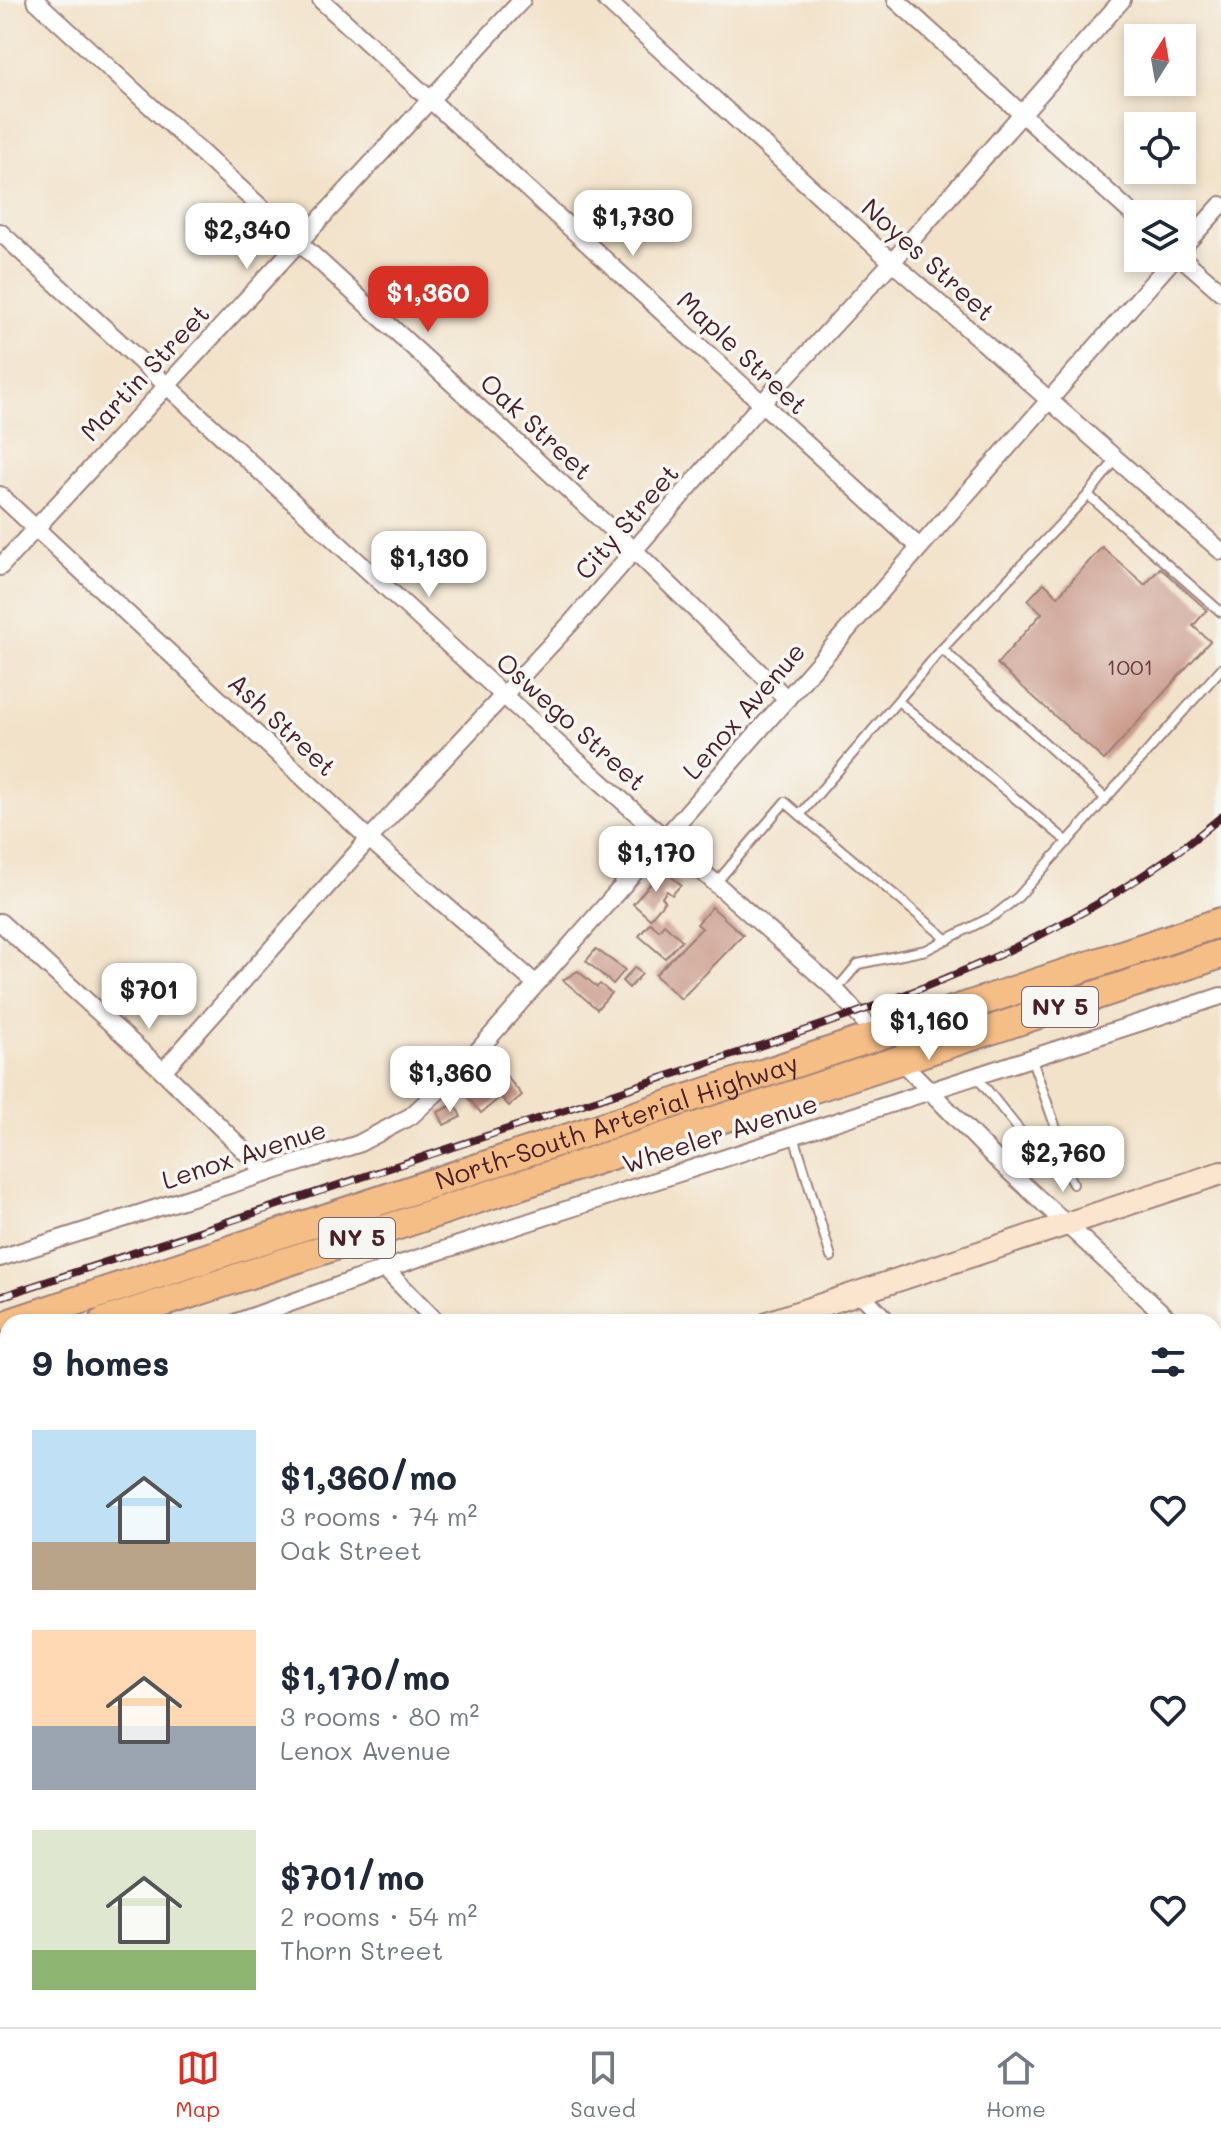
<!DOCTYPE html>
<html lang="en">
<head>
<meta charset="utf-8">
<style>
	:root { --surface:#fff; --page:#f6f6f7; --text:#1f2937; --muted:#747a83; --line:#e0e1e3; --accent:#d93025 }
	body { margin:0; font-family:Mali,sans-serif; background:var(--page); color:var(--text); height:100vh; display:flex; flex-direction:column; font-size:30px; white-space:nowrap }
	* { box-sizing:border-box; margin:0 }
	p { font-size:26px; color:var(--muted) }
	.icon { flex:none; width:44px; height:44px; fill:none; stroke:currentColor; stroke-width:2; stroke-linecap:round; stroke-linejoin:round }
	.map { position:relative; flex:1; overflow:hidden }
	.sheet { position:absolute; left:0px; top:1314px; width:1222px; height:714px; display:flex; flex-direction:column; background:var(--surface); border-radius:24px 24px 0 0; box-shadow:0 4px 12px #0003 }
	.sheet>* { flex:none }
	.needle { width:52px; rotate:11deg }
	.tools { position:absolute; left:1124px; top:24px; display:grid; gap:16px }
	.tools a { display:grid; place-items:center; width:72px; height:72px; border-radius:0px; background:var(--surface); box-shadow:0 4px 12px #0003; font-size:40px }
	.price { position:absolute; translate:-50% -68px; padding:0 18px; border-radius:16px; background:#fff; color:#222; font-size:26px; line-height:52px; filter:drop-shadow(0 2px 4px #0008) }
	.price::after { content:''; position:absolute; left:50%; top:48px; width:24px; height:18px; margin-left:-12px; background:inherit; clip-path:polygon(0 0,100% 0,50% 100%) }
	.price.on { background:var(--accent); color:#fff }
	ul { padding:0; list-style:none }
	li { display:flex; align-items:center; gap:24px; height:200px; padding:0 32px }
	li span { display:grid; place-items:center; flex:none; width:224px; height:160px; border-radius:0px; color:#555 }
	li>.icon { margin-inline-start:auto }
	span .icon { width:96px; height:96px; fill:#fffc; stroke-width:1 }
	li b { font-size:34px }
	h2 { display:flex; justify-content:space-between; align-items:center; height:96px; padding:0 32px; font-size:34px }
	.tabs { display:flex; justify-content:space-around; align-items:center; height:112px; border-top:2px solid var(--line); background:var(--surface); font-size:22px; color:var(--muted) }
	.tabs a { display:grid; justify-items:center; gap:4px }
	.tabs .on { color:var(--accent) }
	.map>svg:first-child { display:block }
	.building { fill:#ca9a8a }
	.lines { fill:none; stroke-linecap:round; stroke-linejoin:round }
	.lane-casing { stroke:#9e807a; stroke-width:12 }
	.street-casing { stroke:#9e807a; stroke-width:20 }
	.secondary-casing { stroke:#9e807a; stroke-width:26 }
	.highway-casing { stroke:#9e807a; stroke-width:32 }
	.lane { stroke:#fff; stroke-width:8 }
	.street { stroke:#fff; stroke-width:16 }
	.secondary { stroke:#fbe5cf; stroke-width:22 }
	.highway { stroke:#f6be87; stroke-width:28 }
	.rail-casing { stroke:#4a1f2b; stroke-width:8 }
	.rail { stroke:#f6f6f2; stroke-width:5; stroke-dasharray:15; stroke-linecap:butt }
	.labels { text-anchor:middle; stroke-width:7; stroke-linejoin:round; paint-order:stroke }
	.number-label { font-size:22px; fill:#6a3e43 }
	.shield { fill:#f6f6f2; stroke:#7e6067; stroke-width:2 }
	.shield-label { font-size:24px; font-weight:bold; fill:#4a1f2b }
	.street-label { font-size:26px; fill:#4a1f2b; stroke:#f6f6f2 }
</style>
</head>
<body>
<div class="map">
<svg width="1221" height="2027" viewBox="0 0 1221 2027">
	<rect width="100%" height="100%" fill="#f6f6f2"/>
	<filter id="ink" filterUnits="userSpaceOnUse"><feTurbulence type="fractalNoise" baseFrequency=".0125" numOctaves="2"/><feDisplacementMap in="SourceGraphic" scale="16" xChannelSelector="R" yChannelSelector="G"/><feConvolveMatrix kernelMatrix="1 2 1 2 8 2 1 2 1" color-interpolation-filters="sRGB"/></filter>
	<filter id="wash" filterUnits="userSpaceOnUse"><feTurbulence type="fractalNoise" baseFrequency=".006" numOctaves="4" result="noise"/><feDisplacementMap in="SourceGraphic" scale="32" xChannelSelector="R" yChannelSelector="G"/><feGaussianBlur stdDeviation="1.8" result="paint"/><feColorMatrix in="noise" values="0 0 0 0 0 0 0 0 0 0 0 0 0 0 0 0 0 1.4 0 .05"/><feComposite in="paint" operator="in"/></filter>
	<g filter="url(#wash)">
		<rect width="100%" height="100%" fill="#f2e2c9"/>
		<g id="blocks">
			<g class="building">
				<polygon points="1102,547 1145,585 1160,568 1207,610 1193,626 1210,641 1104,760 997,664 1042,613 1028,600 1044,583 1058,596"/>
				<polygon points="663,869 681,885 672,895 667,891 662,897 665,901 650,919 633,904"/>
				<polygon points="712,907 743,935 681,999 655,975 702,928 697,924"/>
				<polygon points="650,923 659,930 664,924 682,940 665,958 639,936"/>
				<polygon points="596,949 625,970 613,984 586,961"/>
				<polygon points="635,967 642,974 629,988 622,981"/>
				<polygon points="578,971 597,987 600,984 611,993 597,1009 563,980"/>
				<polygon points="500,1068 522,1095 509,1106 486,1079"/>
				<polygon points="481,1079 498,1099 481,1113 465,1094"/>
				<polygon points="455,1104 461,1117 444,1125 438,1112"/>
			</g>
		</g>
	</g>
	<g filter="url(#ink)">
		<use href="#blocks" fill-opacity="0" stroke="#9e807a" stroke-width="2"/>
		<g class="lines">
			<g class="lane-casing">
				<g id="lane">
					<polyline points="1116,459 1088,495 1221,612"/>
					<polyline points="1088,495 942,649 1105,798"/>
					<polyline points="898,701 1068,842"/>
					<polyline points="800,815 948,940"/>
					<polyline points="716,883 785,802 800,815 942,649"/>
					<polyline points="836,990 858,964 926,950 995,915 1018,897 1221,669"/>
					<polyline points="976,1076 1036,1151"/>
					<polyline points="794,1136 831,1257"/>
					<polyline points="1050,1145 1073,1184"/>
					<polyline points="1005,1166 1050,1145 1058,1134 1031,1057"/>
				</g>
			</g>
			<g class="street-casing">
				<g id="street">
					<polyline points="35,0 634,550 787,699"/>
					<polyline points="321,0 919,547"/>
					<polyline points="606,0 892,262 1221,551"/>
					<polyline points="896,0 1138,219"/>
					<polyline points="0,232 503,695 836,990 881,1040"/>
					<polyline points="1182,248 1221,205"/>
					<polyline points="1182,258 1221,292"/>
					<polyline points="0,495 369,839 536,984"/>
					<polyline points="0,567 522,0"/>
					<polyline points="0,922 163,1071 267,1173"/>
					<polyline points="897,1057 997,1160 1172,1322"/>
					<polyline points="163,1071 369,839 571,623 762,403 892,262 1122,0"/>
					<polyline points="0,1258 358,1144 411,1116 460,1071 1174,258"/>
					<polyline points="385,1269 437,1322"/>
					<polyline points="859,1292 888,1322"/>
					<polyline points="237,1322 385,1269 1221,996"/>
					<polyline points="1214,1360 1221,1367"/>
					<polyline points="0,1406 8,1403"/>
					<polyline points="1214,1629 1221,1635"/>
					<polyline points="0,1734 8,1753"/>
					<polyline points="1214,1833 1221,1830"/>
					<polyline points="1214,1897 1221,1905"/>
					<polyline points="0,1951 8,1948"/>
					<polyline points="121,2020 124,2027"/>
					<polyline points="818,2020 826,2027"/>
					<polyline points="769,2027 786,2020"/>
				</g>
			</g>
			<g class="secondary-casing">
				<g id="secondary">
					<polyline points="770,1322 1221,1173"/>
					<polyline points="0,1569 8,1569"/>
				</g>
			</g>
			<g class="highway-casing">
				<g id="highway">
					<path id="s1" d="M13,1322L1221,922"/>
					<polyline points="104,1322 1221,954"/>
					<polyline points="0,1356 8,1354"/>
				</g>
			</g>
			<use href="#lane" class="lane"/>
			<use href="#street" class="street"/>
			<use href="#secondary" class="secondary"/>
			<use href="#highway" class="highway"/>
			<g class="rail-casing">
				<path id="rail" d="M0,1297C202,1231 403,1164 604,1097C818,1025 1046,966 1221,817"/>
			</g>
			<use href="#rail" class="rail"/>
		</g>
	</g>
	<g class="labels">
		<g class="number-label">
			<text x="1130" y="675">1001</text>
		</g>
		<g class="shield">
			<rect x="1022" y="987" width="76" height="40" rx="6"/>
			<rect x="319" y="1218" width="76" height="40" rx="6"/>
		</g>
		<g class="shield-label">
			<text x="1060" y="1015">NY 5</text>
			<text x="357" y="1246">NY 5</text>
		</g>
		<g class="street-label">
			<text transform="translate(928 260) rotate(42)" y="9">Noyes Street</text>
			<text transform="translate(742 353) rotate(43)" y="9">Maple Street</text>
			<text transform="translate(145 373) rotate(-47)" y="9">Martin Street</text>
			<text transform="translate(536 427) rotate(43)" y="9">Oak Street</text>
			<text transform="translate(627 522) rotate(-49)" y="9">City Street</text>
			<text transform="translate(744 711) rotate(-49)" y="9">Lenox Avenue</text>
			<text transform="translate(571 722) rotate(42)" y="9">Oswego Street</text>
			<text transform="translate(282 725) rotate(43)" y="9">Ash Street</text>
			<text dy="9" stroke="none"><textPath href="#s1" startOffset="636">North-South Arterial Highway</textPath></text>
			<text transform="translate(720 1134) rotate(-18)" y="9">Wheeler Avenue</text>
			<text transform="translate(244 1155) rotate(-18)" y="9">Lenox Avenue</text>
		</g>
	</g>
</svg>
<div class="tools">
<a><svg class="needle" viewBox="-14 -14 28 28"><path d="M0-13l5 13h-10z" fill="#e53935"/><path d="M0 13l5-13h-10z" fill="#747a83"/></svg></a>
<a><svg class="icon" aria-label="locate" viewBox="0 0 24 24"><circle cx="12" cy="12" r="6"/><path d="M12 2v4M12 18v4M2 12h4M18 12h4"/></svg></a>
<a><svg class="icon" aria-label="layers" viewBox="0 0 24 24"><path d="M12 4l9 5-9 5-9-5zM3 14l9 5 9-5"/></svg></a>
</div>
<b class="price" style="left:633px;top:258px">$1,730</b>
<b class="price" style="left:247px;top:271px">$2,340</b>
<b class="price on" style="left:428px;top:334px">$1,360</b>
<b class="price" style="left:429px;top:599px">$1,130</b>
<b class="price" style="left:656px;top:894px">$1,170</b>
<b class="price" style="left:149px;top:1031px">$701</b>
<b class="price" style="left:929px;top:1062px">$1,160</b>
<b class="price" style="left:450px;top:1114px">$1,360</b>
<b class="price" style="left:1063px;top:1194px">$2,760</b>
<section class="sheet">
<h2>9 homes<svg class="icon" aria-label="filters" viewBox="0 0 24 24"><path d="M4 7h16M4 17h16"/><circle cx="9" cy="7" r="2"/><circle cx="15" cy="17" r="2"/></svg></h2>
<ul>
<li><span style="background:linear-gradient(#bfe0f5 70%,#b9a48a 0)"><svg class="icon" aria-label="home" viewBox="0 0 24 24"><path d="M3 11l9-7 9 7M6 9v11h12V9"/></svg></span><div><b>$1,360/mo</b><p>3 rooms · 74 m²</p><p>Oak Street</p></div><svg class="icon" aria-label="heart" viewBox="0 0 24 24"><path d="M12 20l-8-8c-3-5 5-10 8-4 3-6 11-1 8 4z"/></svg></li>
<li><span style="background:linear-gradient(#ffd9b3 60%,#9aa5b1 0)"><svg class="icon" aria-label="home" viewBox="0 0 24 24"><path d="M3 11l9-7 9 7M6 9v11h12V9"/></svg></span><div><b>$1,170/mo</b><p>3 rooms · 80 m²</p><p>Lenox Avenue</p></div><svg class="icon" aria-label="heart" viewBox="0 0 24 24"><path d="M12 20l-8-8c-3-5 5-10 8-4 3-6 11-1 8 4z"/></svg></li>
<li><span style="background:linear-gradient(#dfe7d0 75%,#8fb573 0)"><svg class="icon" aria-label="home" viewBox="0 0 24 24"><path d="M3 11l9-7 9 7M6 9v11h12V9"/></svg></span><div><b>$701/mo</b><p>2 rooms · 54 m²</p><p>Thorn Street</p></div><svg class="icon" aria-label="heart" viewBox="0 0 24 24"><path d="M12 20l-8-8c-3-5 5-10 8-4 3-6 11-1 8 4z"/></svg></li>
</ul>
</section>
</div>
<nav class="tabs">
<a class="on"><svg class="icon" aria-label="map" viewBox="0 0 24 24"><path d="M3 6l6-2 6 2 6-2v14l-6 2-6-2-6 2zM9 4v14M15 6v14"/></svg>Map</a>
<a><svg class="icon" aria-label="saved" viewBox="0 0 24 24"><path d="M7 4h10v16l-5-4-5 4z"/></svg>Saved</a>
<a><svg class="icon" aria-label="home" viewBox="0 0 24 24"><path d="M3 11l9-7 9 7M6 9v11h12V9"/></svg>Home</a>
</nav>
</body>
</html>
